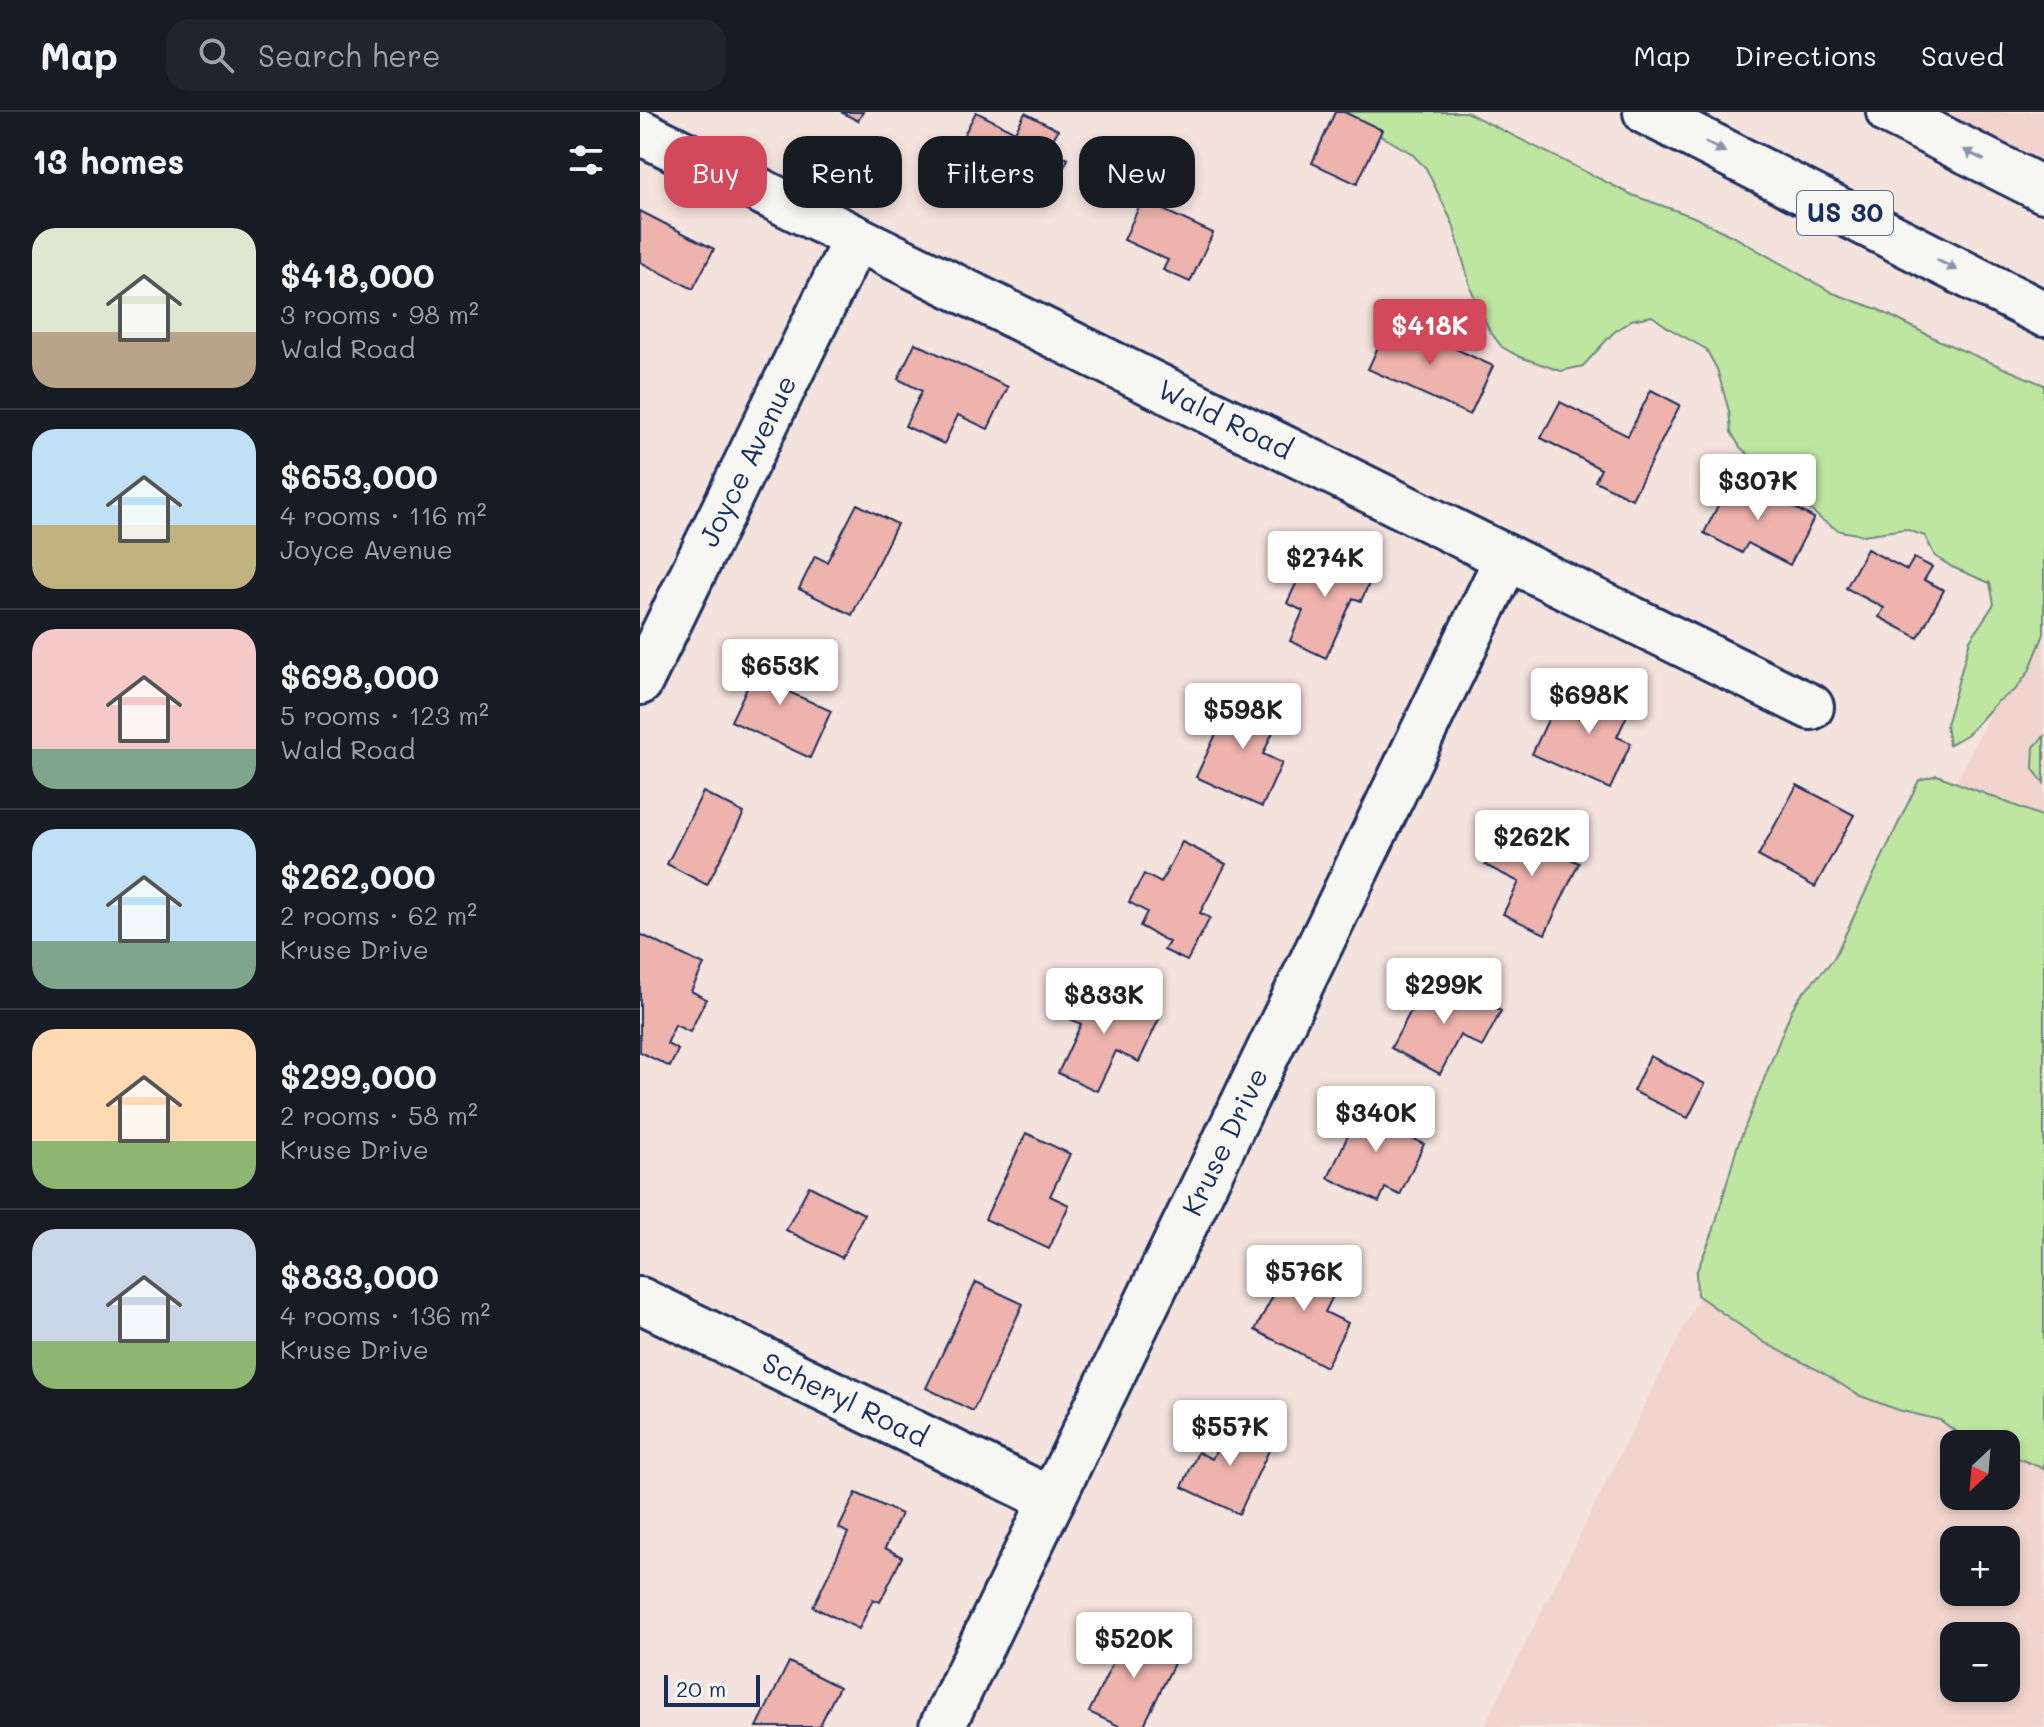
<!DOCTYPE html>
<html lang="en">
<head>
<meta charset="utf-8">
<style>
	:root { --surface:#171b24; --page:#20242c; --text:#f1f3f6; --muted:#9ea1a6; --line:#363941; --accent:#d1495b }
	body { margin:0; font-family:Mali,sans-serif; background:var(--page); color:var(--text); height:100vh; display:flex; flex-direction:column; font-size:30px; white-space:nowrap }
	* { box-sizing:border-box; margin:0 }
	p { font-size:26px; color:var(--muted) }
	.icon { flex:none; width:44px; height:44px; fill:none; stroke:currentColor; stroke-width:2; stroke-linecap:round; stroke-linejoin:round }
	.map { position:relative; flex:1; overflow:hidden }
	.sheet { display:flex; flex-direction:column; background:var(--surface); width:640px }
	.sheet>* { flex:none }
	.hud { position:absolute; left:24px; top:24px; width:760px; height:72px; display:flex; gap:16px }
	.needle { width:52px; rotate:206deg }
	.tools { position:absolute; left:1300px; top:1318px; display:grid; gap:16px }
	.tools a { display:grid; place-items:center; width:80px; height:80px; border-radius:16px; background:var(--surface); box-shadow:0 4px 12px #0003; font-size:40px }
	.scale { position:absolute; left:24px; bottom:20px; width:96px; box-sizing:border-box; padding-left:8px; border:4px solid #1b2f5e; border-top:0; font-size:22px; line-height:28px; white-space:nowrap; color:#1b2f5e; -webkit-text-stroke:6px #f6f6f2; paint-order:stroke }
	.price { position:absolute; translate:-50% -68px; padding:0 18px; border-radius:8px; background:#fff; color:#222; font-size:26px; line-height:52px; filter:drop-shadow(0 2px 4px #0008) }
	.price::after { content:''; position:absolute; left:50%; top:48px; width:24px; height:18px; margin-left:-12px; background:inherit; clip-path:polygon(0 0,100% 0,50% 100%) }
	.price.selected { background:var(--accent); color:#fff }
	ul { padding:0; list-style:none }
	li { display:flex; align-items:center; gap:24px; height:200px; padding:0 32px }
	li+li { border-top:2px solid var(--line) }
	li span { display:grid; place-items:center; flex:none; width:224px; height:160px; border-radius:24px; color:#555 }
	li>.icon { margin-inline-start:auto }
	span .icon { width:96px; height:96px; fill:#fffc; stroke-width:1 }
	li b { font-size:34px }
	h2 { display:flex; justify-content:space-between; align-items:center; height:96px; padding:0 32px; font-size:34px }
	.chip { padding:0 28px; border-radius:24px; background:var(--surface); box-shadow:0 4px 12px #0003; font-size:28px; line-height:72px }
	.chip.selected { background:var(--accent); color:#fff }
	header { display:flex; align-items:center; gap:48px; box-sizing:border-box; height:112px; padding:0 40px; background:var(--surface); border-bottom:2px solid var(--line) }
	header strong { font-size:38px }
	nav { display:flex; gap:44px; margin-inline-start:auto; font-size:28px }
	.search { width:560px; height:72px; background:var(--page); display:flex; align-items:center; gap:20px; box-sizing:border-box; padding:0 28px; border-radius:24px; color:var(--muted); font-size:30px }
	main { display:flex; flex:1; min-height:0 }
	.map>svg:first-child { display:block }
	.built { fill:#f2d4cf; fill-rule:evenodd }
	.green { fill:#bfe6a1; stroke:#6d8a80; stroke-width:2 }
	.building { fill:#eeb3ad; stroke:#1b2f5e; stroke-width:2 }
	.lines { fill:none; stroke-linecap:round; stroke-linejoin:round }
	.minor-casing { stroke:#1b2f5e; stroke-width:50 }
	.highway-casing { stroke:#1b2f5e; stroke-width:50 }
	.minor { stroke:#f6f6f2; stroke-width:44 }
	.highway { stroke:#f6f6f2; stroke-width:44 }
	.oneway { fill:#8892a8 }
	.labels { text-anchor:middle; stroke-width:6; stroke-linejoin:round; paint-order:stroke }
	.shield { fill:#f6f6f2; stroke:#5d6b8a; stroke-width:2 }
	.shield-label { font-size:26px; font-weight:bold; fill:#1b2f5e }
	.street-label { font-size:28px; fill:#1b2f5e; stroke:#f6f6f2 }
</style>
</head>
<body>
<header>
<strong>Map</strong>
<div class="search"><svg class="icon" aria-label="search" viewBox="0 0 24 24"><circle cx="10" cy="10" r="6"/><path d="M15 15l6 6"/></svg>Search here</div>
<nav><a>Map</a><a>Directions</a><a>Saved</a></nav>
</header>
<main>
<section class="sheet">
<h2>13 homes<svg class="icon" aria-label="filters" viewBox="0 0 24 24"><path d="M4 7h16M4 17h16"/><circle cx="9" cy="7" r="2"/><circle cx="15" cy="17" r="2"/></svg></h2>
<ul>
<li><span style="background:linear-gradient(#dfe7d0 65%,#b9a48a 0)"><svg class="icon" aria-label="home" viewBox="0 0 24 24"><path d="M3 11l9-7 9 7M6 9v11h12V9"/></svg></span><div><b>$418,000</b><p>3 rooms · 98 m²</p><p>Wald Road</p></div></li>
<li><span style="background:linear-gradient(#bfe0f5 60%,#c2b280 0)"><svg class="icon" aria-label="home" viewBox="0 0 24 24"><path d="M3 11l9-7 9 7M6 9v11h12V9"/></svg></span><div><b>$653,000</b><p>4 rooms · 116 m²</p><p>Joyce Avenue</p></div></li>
<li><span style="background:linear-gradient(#f6c9c9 75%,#7fa58c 0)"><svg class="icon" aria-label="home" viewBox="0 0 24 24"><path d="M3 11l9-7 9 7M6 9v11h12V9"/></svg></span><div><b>$698,000</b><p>5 rooms · 123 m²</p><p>Wald Road</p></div></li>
<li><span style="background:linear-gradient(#bfe0f5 70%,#7fa58c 0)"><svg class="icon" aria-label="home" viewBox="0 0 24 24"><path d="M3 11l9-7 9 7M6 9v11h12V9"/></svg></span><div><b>$262,000</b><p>2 rooms · 62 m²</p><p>Kruse Drive</p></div></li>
<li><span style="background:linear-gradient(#ffd9b3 70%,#8fb573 0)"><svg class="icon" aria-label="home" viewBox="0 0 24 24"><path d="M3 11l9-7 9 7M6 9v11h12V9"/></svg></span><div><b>$299,000</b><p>2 rooms · 58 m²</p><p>Kruse Drive</p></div></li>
<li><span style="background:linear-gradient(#c9d6e8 70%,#8fb573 0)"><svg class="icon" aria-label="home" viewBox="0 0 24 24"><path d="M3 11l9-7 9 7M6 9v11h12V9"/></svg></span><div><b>$833,000</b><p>4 rooms · 136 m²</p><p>Kruse Drive</p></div></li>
</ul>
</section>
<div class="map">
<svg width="1404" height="1615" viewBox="0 0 1404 1615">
	<rect width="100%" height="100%" fill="#f4e2dd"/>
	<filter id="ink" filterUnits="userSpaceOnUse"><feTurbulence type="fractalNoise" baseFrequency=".0125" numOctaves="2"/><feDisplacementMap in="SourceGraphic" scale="16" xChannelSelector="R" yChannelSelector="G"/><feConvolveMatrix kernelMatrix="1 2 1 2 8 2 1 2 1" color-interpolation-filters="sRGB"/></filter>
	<g filter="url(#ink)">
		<g class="built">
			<polygon points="1296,0 1404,0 1404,54"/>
			<path d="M1404,494V1615H844ZM1314,1332H1366V1384H1314ZM1314,1428H1366V1480H1314ZM1314,1524H1366V1576H1314Z"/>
		</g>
		<g class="green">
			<polygon points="700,0 826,0 992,83 1054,105 1096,126 1193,181 1237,197 1298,228 1404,273 1404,522 1389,559 1376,577 1357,590 1328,622 1309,633 1306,613 1330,528 1354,492 1350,471 1312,455 1295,444 1285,424 1265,417 1223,423 1200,419 1182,408 1100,335 1091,320 1089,299 1077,257 1066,237 1030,217 1012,204 991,208 973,221 943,254 921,259 880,245 862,235 849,218 831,177 813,112 786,56 771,41"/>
			<polygon points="1404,624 1404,671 1393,657 1394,635"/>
			<path d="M1297,663L1404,705V1357L1366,1341V1332H1344L1318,1321L1300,1308L1258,1298L1218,1283L1182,1260L1125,1231L1057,1183L1056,1161L1073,1120L1097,1035L1152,897C1164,875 1179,866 1194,846L1279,668Z"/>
		</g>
		<g class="building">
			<polygon points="201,0 223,0 218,9"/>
			<polygon points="336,0 375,20 385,1 418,18 408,37 428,47 409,85 360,59 352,74 309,51"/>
			<polygon points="695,0 704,0 742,18 717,72 672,51"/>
			<polygon points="502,88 573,121 550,170 523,158 528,148 484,128"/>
			<polygon points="0,99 74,137 53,177 0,150"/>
			<polygon points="751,207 853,254 830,303 728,257"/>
			<polygon points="275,231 368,275 348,317 318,303 304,332 265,314 282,279 258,267"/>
			<polygon points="1011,278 1040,293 992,387 955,369 961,357 901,326 920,290 988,324"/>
			<polygon points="1093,364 1174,406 1150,453 1108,431 1102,441 1064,421"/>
			<polygon points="217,392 257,412 212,503 159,477 175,444 187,450"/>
			<polygon points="673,435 733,463 721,489 713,486 686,546 650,529 663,499 647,491"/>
			<polygon points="1227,437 1267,458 1274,446 1292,455 1284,468 1304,478 1278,526 1239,505 1244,496 1206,476"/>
			<polygon points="125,538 161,555 149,580 191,599 170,646 91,609"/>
			<polygon points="957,566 996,584 977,625 991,631 970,677 892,642 914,595 939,606"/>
			<polygon points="596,579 642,600 623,642 642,651 622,695 556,665"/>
			<polygon points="1157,673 1214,703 1175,775 1118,744"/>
			<polygon points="63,680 104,701 67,773 27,752"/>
			<polygon points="862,715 939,751 905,822 863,802 879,770 845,753"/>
			<polygon points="542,730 586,752 560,801 570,806 547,849 524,838 529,830 500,814 507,800 489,790 504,762 521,771"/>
			<polygon points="0,822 64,853 51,879 66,887 50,920 35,913 27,932 38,938 30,955 0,940"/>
			<polygon points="797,866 861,899 842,935 820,923 800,962 751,936 774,893 782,896"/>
			<polygon points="445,872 519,907 499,950 476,939 457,979 418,961 441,912 428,906"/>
			<polygon points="1010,944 1065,972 1048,1006 993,979"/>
			<polygon points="725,987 758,1003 752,1017 784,1032 760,1083 745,1076 739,1090 688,1066"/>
			<polygon points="386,1021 430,1042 410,1084 429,1093 409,1137 345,1107"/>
			<polygon points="169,1074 224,1102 202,1146 146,1118"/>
			<polygon points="654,1144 701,1168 685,1200 708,1211 686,1255 615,1218"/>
			<polygon points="336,1170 383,1192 333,1299 286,1276"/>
			<polygon points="591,1308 634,1328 599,1402 542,1375 558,1340 572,1347"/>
			<polygon points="216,1381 261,1402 245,1436 262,1445 240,1490 233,1487 219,1517 173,1495 208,1421 199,1416"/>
			<polygon points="490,1515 540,1539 503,1615 481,1615 449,1600"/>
			<polygon points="149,1550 199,1575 179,1615 117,1615"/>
		</g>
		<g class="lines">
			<g class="minor-casing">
				<g id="minor">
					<path id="s1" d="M0,20L1171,595"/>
					<path id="s2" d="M0,570L216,126"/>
					<path id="s3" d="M0,1188L412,1388"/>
					<path id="s4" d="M302,1615L867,446"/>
				</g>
			</g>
			<g class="highway-casing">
				<g id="highway">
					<polyline points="1006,0 1404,202"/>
					<polyline points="1249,0 1404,78"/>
				</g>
			</g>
			<use href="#minor" class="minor"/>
			<use href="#highway" class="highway"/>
		</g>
		<defs><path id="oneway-solid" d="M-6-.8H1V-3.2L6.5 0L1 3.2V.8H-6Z" transform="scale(2)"/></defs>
		<g class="oneway">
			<use href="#oneway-solid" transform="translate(1075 35) rotate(27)"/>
			<use href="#oneway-solid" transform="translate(1334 43) rotate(-153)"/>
			<use href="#oneway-solid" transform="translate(1307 153) rotate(27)"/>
		</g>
	</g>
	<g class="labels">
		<rect class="shield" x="1157" y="79" width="96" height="44" rx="6"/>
		<g class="shield-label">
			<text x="1205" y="110">US 30</text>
		</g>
		<g class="street-label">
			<text dy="10" stroke="none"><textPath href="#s1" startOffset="652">Wald Road</textPath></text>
			<text dy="10" stroke="none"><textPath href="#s2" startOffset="246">Joyce Avenue</textPath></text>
			<text dy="10" stroke="none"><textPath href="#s4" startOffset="650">Kruse Drive</textPath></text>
			<text dy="10" stroke="none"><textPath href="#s3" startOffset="228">Scheryl Road</textPath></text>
		</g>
	</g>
</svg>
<div class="tools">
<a><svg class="needle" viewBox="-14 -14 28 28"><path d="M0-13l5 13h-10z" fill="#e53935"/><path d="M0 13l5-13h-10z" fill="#9ea1a6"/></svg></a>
<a>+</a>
<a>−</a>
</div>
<div class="scale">20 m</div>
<b class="price selected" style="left:790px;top:255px">$418K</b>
<b class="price" style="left:1118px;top:410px">$307K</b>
<b class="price" style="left:685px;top:487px">$274K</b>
<b class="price" style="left:140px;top:595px">$653K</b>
<b class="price" style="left:949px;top:624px">$698K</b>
<b class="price" style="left:603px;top:639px">$598K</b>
<b class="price" style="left:892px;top:766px">$262K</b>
<b class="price" style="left:804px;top:914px">$299K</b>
<b class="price" style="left:464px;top:924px">$833K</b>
<b class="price" style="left:736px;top:1042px">$340K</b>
<b class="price" style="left:664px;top:1201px">$576K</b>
<b class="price" style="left:590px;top:1356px">$557K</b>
<b class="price" style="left:494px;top:1568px">$520K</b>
<div class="hud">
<a class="chip selected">Buy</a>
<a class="chip">Rent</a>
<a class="chip">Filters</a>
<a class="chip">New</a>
</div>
</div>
</main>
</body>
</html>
